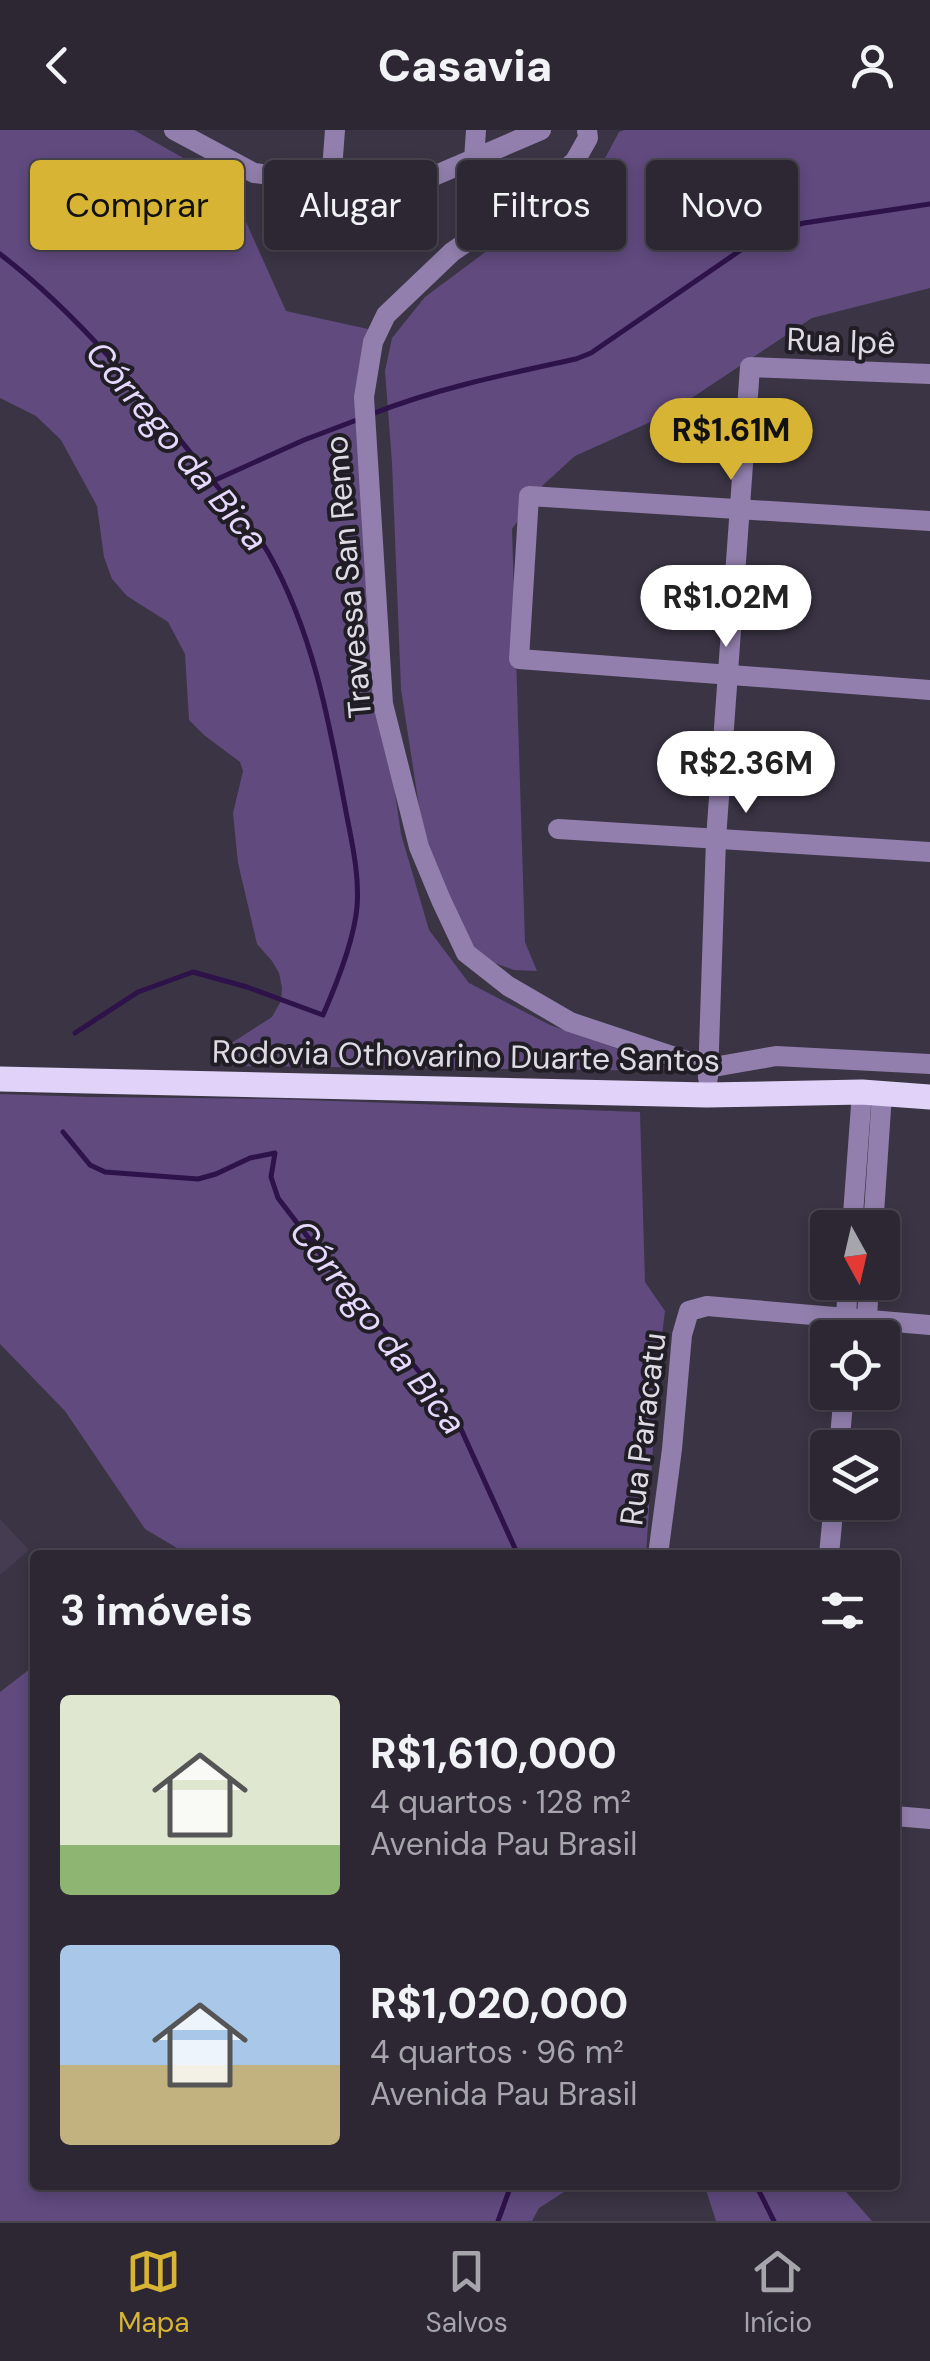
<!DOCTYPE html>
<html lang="pt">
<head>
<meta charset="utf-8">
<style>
	:root { --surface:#2c2733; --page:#342f3b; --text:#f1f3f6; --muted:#a6a5ac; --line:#48444e; --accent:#d7b434 }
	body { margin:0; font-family:"DM Sans",sans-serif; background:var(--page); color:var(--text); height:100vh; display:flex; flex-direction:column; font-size:38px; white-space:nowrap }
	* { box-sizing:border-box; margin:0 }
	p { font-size:32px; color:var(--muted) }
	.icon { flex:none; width:55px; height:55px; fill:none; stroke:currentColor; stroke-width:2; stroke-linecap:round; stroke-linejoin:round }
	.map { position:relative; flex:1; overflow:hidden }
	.side { position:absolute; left:30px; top:1420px; width:870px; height:640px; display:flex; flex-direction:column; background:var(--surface); border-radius:10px; box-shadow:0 5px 15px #0003,0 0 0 2px var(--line) }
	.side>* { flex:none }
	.banner { position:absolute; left:30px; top:30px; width:870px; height:90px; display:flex; gap:20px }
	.needle { width:65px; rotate:172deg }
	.fabs { position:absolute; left:810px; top:1080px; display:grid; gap:20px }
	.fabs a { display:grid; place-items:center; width:90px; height:90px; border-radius:10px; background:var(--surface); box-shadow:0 5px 15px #0003,0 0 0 2px var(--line); font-size:50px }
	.price { position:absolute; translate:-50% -85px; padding:0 22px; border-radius:35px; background:#fff; color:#222; font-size:32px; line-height:65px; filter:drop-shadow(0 2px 5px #0008) }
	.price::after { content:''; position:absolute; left:50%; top:60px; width:30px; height:22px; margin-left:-15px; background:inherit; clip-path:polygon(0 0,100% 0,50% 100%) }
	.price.active { background:var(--accent); color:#111 }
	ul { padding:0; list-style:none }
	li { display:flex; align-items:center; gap:30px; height:250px; padding:0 30px }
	li span { display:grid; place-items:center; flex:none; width:280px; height:200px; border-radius:10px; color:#555 }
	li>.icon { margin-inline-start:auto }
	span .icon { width:120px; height:120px; fill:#fffc; stroke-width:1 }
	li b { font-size:42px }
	h2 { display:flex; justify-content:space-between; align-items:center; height:120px; padding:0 30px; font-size:42px }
	.chip { padding:0 35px; border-radius:10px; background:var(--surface); box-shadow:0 5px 15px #0003,0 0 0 2px var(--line); font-size:35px; line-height:90px }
	.chip.active { background:var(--accent); color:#111 }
	header { display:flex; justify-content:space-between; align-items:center; height:130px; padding:0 30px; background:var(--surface); font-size:45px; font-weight:800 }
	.menu { display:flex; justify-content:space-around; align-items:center; height:140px; border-top:2px solid var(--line); background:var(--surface); font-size:28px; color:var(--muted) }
	.menu a { display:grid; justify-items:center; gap:5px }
	.menu .active { color:var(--accent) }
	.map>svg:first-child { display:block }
	.built { fill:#453c52 }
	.green { fill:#604a7e }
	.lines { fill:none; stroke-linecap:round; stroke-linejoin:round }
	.stream { stroke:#2e124a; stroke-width:5 }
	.minor { stroke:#927fad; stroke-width:20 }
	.major { stroke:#e1d2f9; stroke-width:25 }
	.labels { text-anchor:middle; stroke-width:8; stroke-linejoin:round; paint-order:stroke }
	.street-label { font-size:32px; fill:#dedbe5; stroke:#201d25 }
	.water-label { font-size:35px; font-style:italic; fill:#e7d9fe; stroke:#201d25 }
</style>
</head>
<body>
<header><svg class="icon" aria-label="back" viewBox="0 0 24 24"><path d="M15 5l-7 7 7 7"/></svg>Casavia<svg class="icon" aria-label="person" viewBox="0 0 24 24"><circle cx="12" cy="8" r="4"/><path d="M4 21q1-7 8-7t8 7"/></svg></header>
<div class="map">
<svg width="930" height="2091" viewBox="0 0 930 2091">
	<rect width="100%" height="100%" fill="#3a3444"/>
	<polygon class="built" points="0,1389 29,1420 0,1445"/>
	<g class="green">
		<polygon points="0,0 134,0 229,54 286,181 368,199 362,228 391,635 401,704 429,800 469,853 550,895 681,941 228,936 230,914 272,887 281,871 282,858 279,843 272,831 257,814 238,733 233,683 243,641 240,632 204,605 189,590 185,524 168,492 127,466 112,449 104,427 97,376 61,310 36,286 0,268"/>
		<polygon points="624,0 930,0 930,158 812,188 666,285 575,326 543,355 512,399 525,812 537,841 514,840 483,829 451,785 424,709 401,559 392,333 385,241 392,208 425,167 527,91 596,45 619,2"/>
		<polygon points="0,964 90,967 279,969 640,982 645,1152 665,1181 658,1239 646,1425 178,1425 182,1421 145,1399 65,1281 0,1214"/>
		<polygon points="35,1535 35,2055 575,2055 539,2078 532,2091 0,2091 0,1562"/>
		<polygon points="700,2055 840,2055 872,2091 716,2091 707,2063"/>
	</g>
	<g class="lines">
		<g class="stream">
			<path d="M0,124C76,182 149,270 209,346C228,371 253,396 269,424C312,501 328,586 344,671C350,705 360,742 357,777C354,811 337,853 323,885L247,857L193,842L138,862L75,903"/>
			<path d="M372,284C438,258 507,244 576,229L591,223L767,102L804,93L930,74"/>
			<polyline points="213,351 304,310 362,288"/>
			<polyline points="63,1002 90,1035 105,1042 198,1049 216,1044 250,1028 275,1023 271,1047 278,1068 340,1149 422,1245 456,1288 518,1425"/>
			<polyline points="756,2055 774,2091"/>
			<polyline points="498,2091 511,2055"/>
		</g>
		<g class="minor">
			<polyline points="174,0 254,43 331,53 415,54 541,0"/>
			<polyline points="587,0 588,8 575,31 537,64 452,122 386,185 373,212 364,267 383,574 419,717 441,770 466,823 508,856 570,892 708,938 776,926 930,934"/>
			<polyline points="474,30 476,0"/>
			<polyline points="331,53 335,0"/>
			<polyline points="930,391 529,366 519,529 930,560"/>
			<polyline points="558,699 930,722"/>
			<polyline points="708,948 716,709 750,237 930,244"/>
			<polyline points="852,1098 862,962"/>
			<polyline points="873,1098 882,964"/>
			<polyline points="846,1187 848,1152"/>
			<polyline points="867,1189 869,1152"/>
			<polyline points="839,1318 844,1262"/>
			<polyline points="658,1425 672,1319 682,1205 689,1181 707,1176 930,1195"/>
			<polyline points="829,1425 834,1372"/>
			<polyline points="895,1686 930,1689"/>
		</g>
		<polyline class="major" points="0,949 707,965 862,962 930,967"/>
	</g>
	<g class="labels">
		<g class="street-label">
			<text transform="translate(841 211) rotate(2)" y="11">Rua Ipê</text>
			<text transform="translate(348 447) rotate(-95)" y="11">Travessa San Remo</text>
			<text transform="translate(466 926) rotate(1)" y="11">Rodovia Othovarino Duarte Santos</text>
			<text transform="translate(643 1299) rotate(-83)" y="11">Rua Paracatu</text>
		</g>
		<g class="water-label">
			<text transform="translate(177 316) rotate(50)" y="12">Córrego da Bica</text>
			<text transform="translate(378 1197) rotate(52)" y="12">Córrego da Bica</text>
		</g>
	</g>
</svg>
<div class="fabs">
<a><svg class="needle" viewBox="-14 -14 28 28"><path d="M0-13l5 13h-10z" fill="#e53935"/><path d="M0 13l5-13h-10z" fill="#a6a5ac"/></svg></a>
<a><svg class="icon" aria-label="locate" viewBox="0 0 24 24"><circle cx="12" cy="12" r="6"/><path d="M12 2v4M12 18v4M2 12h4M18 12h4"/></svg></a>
<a><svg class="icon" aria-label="layers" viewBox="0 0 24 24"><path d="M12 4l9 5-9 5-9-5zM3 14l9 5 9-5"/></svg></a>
</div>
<b class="price active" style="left:731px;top:353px">R$1.61M</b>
<b class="price" style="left:726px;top:520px">R$1.02M</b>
<b class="price" style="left:746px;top:686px">R$2.36M</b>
<div class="banner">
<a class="chip active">Comprar</a>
<a class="chip">Alugar</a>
<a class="chip">Filtros</a>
<a class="chip">Novo</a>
</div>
<section class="side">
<h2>3 imóveis<svg class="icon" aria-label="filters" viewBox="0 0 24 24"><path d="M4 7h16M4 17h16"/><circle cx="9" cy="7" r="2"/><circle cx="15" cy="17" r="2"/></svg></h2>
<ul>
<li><span style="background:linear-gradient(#dfe7d0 75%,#8fb573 0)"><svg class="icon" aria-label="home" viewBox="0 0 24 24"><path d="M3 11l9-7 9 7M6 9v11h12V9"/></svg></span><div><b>R$1,610,000</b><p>4 quartos · 128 m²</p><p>Avenida Pau Brasil</p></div></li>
<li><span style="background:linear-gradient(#a9c7e8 60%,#c2b280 0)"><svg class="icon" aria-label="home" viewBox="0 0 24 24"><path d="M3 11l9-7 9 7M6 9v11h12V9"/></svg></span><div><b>R$1,020,000</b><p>4 quartos · 96 m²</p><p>Avenida Pau Brasil</p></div></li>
</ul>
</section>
</div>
<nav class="menu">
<a class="active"><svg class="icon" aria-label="map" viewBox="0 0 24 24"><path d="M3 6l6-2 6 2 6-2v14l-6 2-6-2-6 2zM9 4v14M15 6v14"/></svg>Mapa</a>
<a><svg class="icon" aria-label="saved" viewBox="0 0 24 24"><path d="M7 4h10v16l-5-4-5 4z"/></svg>Salvos</a>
<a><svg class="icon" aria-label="home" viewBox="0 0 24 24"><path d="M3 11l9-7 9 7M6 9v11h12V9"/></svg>Início</a>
</nav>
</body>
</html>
